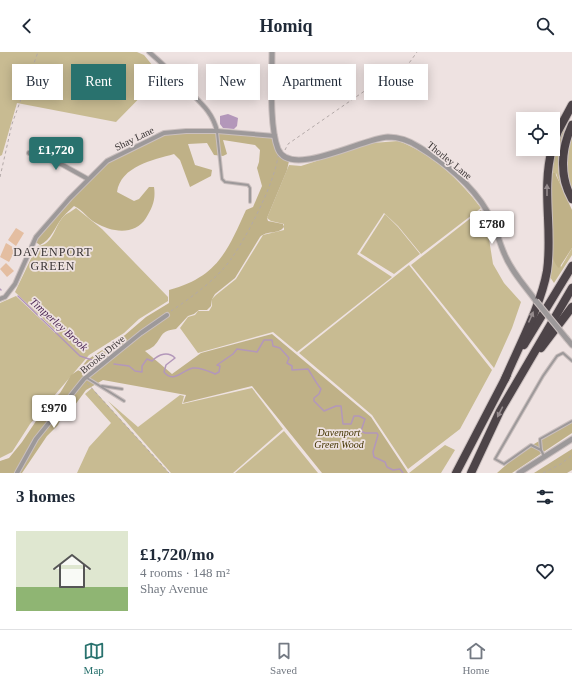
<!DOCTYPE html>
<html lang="en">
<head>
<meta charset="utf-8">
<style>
	:root { --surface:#fff; --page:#f6f6f7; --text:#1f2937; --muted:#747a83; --line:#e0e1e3; --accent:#29726e }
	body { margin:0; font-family:"Times New Roman",serif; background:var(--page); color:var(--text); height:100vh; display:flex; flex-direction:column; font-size:15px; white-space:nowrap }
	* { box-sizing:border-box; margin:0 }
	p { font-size:13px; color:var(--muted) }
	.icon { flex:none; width:22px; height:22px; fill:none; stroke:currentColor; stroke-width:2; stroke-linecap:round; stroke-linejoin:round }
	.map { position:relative; height:421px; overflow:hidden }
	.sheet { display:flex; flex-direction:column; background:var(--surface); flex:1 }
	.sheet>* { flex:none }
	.top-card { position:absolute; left:12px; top:12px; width:548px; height:36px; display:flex; gap:8px }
	.tools { position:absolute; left:516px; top:60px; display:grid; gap:8px }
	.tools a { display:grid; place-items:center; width:44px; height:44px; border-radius:0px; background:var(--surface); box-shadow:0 2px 10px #0003; font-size:20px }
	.price { position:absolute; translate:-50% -34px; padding:0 9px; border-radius:4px; background:#fff; color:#222; font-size:13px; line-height:26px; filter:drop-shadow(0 1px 2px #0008) }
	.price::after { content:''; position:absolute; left:50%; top:24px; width:12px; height:9px; margin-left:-6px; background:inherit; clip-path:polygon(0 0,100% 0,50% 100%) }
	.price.current { background:var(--accent); color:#fff }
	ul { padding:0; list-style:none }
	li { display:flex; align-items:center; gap:12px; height:100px; padding:0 16px }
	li+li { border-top:1px solid var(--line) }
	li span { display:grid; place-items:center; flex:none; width:112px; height:80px; border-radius:0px; color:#555 }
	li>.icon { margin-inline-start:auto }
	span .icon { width:48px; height:48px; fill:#fffc; stroke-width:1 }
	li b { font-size:17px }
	h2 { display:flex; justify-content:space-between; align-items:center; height:48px; padding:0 16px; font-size:17px }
	.pill { padding:0 14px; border-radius:0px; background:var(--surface); box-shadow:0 2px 10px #0003; font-size:14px; line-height:36px }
	.pill.current { background:var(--accent); color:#fff }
	header { display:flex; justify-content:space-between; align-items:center; height:52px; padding:0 16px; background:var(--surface); font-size:18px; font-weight:800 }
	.tabs { display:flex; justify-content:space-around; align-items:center; height:56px; border-top:1px solid var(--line); background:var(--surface); font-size:11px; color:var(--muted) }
	.tabs a { display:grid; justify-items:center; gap:2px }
	.tabs .current { color:var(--accent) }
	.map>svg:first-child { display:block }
	.green { fill:#c8bb92 }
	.forest { fill:#bfb187 }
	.water { fill:#b397ba }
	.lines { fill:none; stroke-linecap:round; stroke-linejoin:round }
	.stream { stroke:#b397ba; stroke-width:1.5 }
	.building { fill:#e4bea1 }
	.service-casing { stroke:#cabfbe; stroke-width:4 }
	.minor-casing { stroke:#cabfbe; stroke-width:6 }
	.tertiary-casing { stroke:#cabfbe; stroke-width:7 }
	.motorway-casing { stroke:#cabfbe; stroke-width:10 }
	.path { stroke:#b3a9a8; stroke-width:1; stroke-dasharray:3 3; stroke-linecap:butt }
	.service { stroke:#9d999a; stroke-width:2 }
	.minor { stroke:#9d999a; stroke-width:4 }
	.tertiary { stroke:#9d999a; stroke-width:5 }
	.motorway { stroke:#4d4448; stroke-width:8 }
	.tertiary-bridge-casing { stroke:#cabfbe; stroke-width:7; stroke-linecap:butt }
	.tertiary-bridge { stroke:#9d999a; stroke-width:5 }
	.oneway { fill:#958b8d }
	.labels { text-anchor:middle; stroke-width:3.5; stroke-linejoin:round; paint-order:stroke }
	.street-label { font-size:10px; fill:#393434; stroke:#eee2e1 }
	.park-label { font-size:10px; font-style:italic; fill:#433400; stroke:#eee2e1 }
	.water-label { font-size:11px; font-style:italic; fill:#4d2856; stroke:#eee2e1 }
	.quarter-label { font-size:12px; letter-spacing:1px; fill:#393434; stroke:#eee2e1 }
</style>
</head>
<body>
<header><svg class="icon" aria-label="back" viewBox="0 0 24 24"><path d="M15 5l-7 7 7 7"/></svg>Homiq<svg class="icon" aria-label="search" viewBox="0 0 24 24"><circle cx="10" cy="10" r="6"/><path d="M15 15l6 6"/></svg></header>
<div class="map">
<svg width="572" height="421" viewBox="0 0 572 421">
	<rect width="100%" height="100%" fill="#eee2e1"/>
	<g class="green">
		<polygon points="0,0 137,0 144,3 161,24 116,70 17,51 2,103 0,104"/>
		<path d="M572,58C572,66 566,72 564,79C556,98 557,118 562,138L556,121L549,151L548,136L557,89Z"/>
		<path d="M572,79V143C564,119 565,103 572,79Z"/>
		<path d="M398,89C430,100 461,129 481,156L421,202L398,174L384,161L357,202L392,225L297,300L273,280L198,301L180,276L188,265L195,263L198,259H209L212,254V247L216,243L236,227L263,183L284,178V172L271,169L267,166L289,113L301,114L373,91Z"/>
		<path d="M76,156L102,177L168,245V249L139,267L124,281L89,303L30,372L12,400L0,406V251L16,244L55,281L57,280L15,240L37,194C54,194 54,173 65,163C68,161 72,159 76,156Z"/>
		<polygon points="481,158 489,187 493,212 504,231 521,250 512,276 494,316 411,213"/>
		<polygon points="385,162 398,175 420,202 394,222 360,201"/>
		<polygon points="551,189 561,215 572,196 572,203 554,231 550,225"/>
		<polygon points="409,213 492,318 460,377 408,417 372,363 299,301"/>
		<polygon points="92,336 169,421 77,421 89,395 111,371 85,342"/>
		<polygon points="252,336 283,377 233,421 171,421 108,349 138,375 180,343 184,344 182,352"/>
		<polygon points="284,379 318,421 235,421"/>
		<polygon points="445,393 455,398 441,421 409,421"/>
	</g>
	<g class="forest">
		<path d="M186,79L275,84L276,91L289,109L287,118L267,166L268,169L283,172L284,175C278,183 267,178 260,185L235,226L215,242L212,247L211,254L207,258H199L194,262L188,264L176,277C159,279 163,285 154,294C151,296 148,298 145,299L172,322L201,301L272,282L371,365L408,421H322L252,334L183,351L186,343L103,328L86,338L72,357L62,364L58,373L47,384L22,421H0V409L9,406L22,390L46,354L60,341L71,323L80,317L87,308L125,283L146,265L169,251V238C217,225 227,200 246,158L253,155L262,134L257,116L259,110L260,98L255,93L223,88L227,102L223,104L214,103L207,91L188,92L195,113L212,118L211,124L190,135L180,108L174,102C153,108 121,114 117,140L134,149L139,147L149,135H154C156,148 152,156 146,166C135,184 111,180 96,171C88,167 83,158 74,154C70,158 65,162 62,166C55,175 51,188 40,193L34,189L107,109L164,81Z"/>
		<path d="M552,121H555L572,158V196L559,216C544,205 550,140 552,121Z"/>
		<polygon points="572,370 572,381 512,421 497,421 522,399"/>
		<polygon points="572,397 572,418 567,421 534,421"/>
	</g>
	<polygon class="water" points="228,62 238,66 237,74 234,77 223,76 220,72 220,64"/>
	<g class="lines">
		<g class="stream">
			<polyline points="0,237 1,238"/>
			<polyline points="18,244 80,304 92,308"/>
			<path d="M114,312L129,314L135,319L142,320V314L147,307L152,309C159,302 168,299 175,306L166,313L164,320C174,332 182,318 193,316C201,315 208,319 215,322L219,320L220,314L217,313L233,302L237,297L257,300L264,288H272L273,294L280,296L289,306L287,311L292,314V318L308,317C312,323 316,331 321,337L319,342L314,346V349L324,359L336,354H341L343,372H351L354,364H359L365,367L361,379L365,381H377L378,383L373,400L374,405L385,410L387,415L393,418L400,417L403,421"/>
		</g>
	</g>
	<g class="building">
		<polygon points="16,176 24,181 16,194 8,188"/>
		<polygon points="6,191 16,197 9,210 0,205"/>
		<polygon points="6,211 14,219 7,225 0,217"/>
	</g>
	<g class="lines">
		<g class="service-casing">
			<g id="service">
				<polyline points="217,80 222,127 225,130 248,133 250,136 250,150"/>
				<polyline points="87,326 124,349"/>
				<polyline points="102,334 122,337"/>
				<polyline points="541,398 540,387 572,369"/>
				<polyline points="544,404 541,398 531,393 504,412 495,407 543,324 557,304 563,301 572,309"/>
			</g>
		</g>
		<g class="minor-casing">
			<g id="minor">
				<path d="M149,0C162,11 173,22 184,34C198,49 212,58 217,79"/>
				<polyline points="29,101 61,112 88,127"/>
				<polyline points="0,247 5,245 15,232 36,185 70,146 107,109 164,81 186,79 217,79 275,84"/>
				<polyline points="17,421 36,387 84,327 141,281 167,263"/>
			</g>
		</g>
		<g class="tertiary-casing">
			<g id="tertiary">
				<path d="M272,0C272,25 269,74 278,97C290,127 363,86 388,85C399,85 410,89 419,95C444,110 472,133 487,159C495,172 498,187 504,201C511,219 525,234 536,249"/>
				<polyline points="567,287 572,293"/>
				<polyline points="519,421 572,387"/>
			</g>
		</g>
		<g class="motorway-casing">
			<g id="motorway">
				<path d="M572,73C561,97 559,124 572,147"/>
				<polyline points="553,93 558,79 572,53"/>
				<polyline points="524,293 572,214"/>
				<polyline points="541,296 572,255"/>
				<path d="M505,327C519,294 541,253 547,219C553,178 541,137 552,97"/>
				<polyline points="456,421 507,323"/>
				<polyline points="471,421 500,359 572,236"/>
			</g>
		</g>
		<g class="path">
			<polyline points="285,98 288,92 392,20 402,21 417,0"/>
			<polyline points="0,125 12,72 38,0"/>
			<path d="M171,259C191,246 218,226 231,207C247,185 275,130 278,104"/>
			<polyline points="87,331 169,421"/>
			<polyline points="543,421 561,412 572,403"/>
		</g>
		<use href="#service" class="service"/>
		<use href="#minor" class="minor"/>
		<use href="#tertiary" class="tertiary"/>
		<use href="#motorway" class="motorway"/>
		<g class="tertiary-bridge-casing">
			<polyline id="tertiary-bridge" points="536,249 567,287"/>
		</g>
		<use href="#tertiary-bridge" class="tertiary-bridge"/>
	</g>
	<defs><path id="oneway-solid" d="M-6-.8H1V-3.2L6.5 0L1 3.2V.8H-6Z"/></defs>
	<g class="oneway">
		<use href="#oneway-solid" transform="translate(547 138) rotate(-90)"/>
		<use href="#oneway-solid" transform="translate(531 265) rotate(-66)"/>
		<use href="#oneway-solid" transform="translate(500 360) rotate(117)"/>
	</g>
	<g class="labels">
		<g class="street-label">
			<text transform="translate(134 86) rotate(-26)" y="4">Shay Lane</text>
			<text transform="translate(450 108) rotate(39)" y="4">Thorley Lane</text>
			<text transform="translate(102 302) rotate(-39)" y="4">Brooks Drive</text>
		</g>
		<g class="park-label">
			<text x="339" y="384">Davenport<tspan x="339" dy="12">Green Wood</tspan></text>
		</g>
		<g class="water-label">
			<text transform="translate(59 272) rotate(42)" y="4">Timperley Brook</text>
		</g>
		<g class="quarter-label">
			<text x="53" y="204">DAVENPORT<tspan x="53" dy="14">GREEN</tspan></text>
		</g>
	</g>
</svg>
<div class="tools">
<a><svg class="icon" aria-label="locate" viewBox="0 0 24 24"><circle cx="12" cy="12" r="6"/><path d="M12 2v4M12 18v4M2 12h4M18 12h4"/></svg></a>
</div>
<b class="price current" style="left:56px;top:119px">£1,720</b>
<b class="price" style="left:492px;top:193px">£780</b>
<b class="price" style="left:54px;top:377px">£970</b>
<div class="top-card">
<a class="pill">Buy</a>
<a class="pill current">Rent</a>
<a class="pill">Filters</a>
<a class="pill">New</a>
<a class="pill">Apartment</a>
<a class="pill">House</a>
</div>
</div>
<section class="sheet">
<h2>3 homes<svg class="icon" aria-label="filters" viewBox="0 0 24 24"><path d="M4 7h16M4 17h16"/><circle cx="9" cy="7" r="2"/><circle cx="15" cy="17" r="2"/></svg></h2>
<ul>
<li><span style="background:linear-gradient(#dfe7d0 70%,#8fb573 0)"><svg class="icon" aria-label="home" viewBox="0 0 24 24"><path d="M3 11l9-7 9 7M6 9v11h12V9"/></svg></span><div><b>£1,720/mo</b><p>4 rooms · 148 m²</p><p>Shay Avenue</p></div><svg class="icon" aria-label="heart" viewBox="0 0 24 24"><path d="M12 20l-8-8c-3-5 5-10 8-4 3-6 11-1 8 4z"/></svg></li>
</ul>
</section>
<nav class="tabs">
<a class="current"><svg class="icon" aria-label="map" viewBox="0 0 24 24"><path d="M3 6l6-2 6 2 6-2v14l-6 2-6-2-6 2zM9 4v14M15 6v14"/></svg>Map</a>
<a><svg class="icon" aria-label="saved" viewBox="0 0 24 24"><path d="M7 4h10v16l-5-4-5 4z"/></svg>Saved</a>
<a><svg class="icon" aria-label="home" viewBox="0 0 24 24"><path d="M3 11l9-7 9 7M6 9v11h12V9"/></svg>Home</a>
</nav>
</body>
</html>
